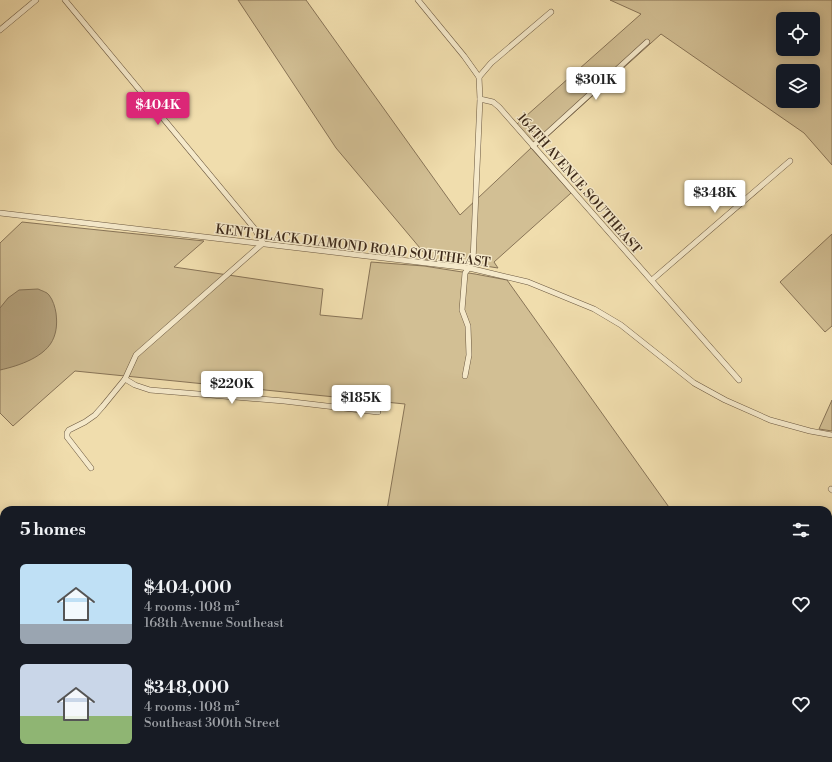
<!DOCTYPE html>
<html lang="en">
<head>
<meta charset="utf-8">
<style>
	:root { --surface:#171b24; --page:#20242c; --text:#f1f3f6; --muted:#9ea1a6; --accent:#db2777 }
	body { margin:0; font-family:"Libre Bodoni",serif; background:var(--page); color:var(--text); height:100vh; display:flex; flex-direction:column; font-size:15px; white-space:nowrap }
	* { box-sizing:border-box; margin:0 }
	p { font-size:13px; color:var(--muted) }
	.icon { flex:none; width:22px; height:22px; fill:none; stroke:currentColor; stroke-width:2; stroke-linecap:round; stroke-linejoin:round }
	.map { position:relative; flex:1; overflow:hidden }
	.details { position:absolute; left:0px; top:506px; width:832px; height:256px; display:flex; flex-direction:column; background:var(--surface); border-radius:12px 12px 0 0; box-shadow:0 2px 10px #0003 }
	.details>* { flex:none }
	.controls { position:absolute; left:776px; top:12px; display:grid; gap:8px }
	.controls a { display:grid; place-items:center; width:44px; height:44px; border-radius:6px; background:var(--surface); box-shadow:0 2px 10px #0003; font-size:20px }
	.price { position:absolute; translate:-50% -34px; padding:0 9px; border-radius:4px; background:#fff; color:#222; font-size:13px; line-height:26px; filter:drop-shadow(0 1px 2px #0008) }
	.price::after { content:''; position:absolute; left:50%; top:24px; width:12px; height:9px; margin-left:-6px; background:inherit; clip-path:polygon(0 0,100% 0,50% 100%) }
	.price.on { background:var(--accent); color:#fff }
	ul { padding:0; list-style:none }
	li { display:flex; align-items:center; gap:12px; height:100px; padding:0 20px }
	li span { display:grid; place-items:center; flex:none; width:112px; height:80px; border-radius:6px; color:#555 }
	li>.icon { margin-inline-start:auto }
	span .icon { width:48px; height:48px; fill:#fffc; stroke-width:1 }
	li b { font-size:17px }
	h2 { display:flex; justify-content:space-between; align-items:center; height:48px; padding:0 20px; font-size:17px }
	.map>svg:first-child { display:block }
	.green { fill:#d2bf94; stroke:#887457; fill-rule:evenodd }
	.water { fill:#b3a07b; stroke:#847154 }
	.lines { fill:none; stroke-linecap:round; stroke-linejoin:round }
	.minor-casing { stroke:#6a573f; stroke-width:6 }
	.minor { stroke:#f5e9ca; stroke-width:5 }
	.labels { text-anchor:middle; stroke-width:3; stroke-linejoin:round; paint-order:stroke }
	.street-label { font-size:13px; fill:#3e2a1a; stroke:#f5e9ca }
</style>
</head>
<body>
<div class="map">
<svg width="832" height="762" viewBox="0 0 832 762">
	<rect width="100%" height="100%" fill="#f0ddad"/>
	<filter id="stains"><feTurbulence type="fractalNoise" baseFrequency=".005" numOctaves="4"/><feColorMatrix values="0 0 0 0 .2 0 0 0 0 .09 0 0 0 0 .02 0 0 0 .5 -.17"/></filter>
	<radialGradient id="worn" r=".72"><stop offset=".6" stop-color="#630" stop-opacity="0"/><stop offset="1" stop-color="#630" stop-opacity=".3"/></radialGradient>
	<g class="green">
		<polygon points="238,0 306,0 460,215 531,148 571,193 494,262 498,268 460,262 425,259 425,254 336,148"/>
		<path d="M610,0H832V165L804,133L661,34L536,147L517,124L641,14ZM783,19H813V49H783ZM783,71H813V101H783Z"/>
		<polygon points="22,222 204,241 174,267 323,289 320,315 362,319 371,262 424,266 475,274 507,280 671,510 387,510 405,404 75,371 13,426 0,413 0,243"/>
		<polygon points="832,234 832,326 825,332 780,282"/>
		<polygon points="832,400 832,431 819,429"/>
		<rect x="0" y="522" width="4" height="57"/>
		<polygon points="828,645 832,650 832,762 782,762 779,758 828,758"/>
		<polygon points="200,758 333,758 337,762 204,762"/>
		<polygon points="438,758 648,758 642,762 434,762"/>
		<polygon points="665,758 703,758 706,762 669,762"/>
	</g>
	<path class="water" d="M38,289C42,291 47,292 49,295C53,300 55,307 56,313C57,321 57,329 54,337C47,357 18,366 0,370V308L8,298L19,290Z"/>
	<g class="lines">
		<g class="minor-casing">
			<g id="minor">
				<polyline points="65,0 254,228 263,243 136,355 125,379 103,406 95,415 85,422 69,430 67,433 67,437 91,468"/>
				<polyline points="418,0 464,56 479,77 480,99 493,102 499,107 739,380"/>
				<polyline points="0,30 36,0"/>
				<polyline points="479,77 491,63 551,12"/>
				<polyline points="533,146 647,42"/>
				<polyline points="0,213 469,268 528,282 594,309 621,325 694,383 725,400 770,420 810,431 832,435"/>
				<polyline points="652,280 790,161"/>
				<polyline points="465,376 469,355 468,326 462,310 465,273 469,268 473,261 480,99"/>
				<polyline points="125,379 135,385 150,390 284,401 378,412"/>
				<polyline points="831,489 832,490"/>
				<polyline points="0,757 4,762"/>
				<polyline points="127,758 141,762"/>
				<polyline points="65,762 69,758"/>
				<polyline points="294,762 298,758"/>
			</g>
		</g>
		<use href="#minor" class="minor"/>
	</g>
	<g class="labels">
		<g class="street-label">
			<text transform="translate(580 183) rotate(49)" y="5">164TH AVENUE SOUTHEAST</text>
			<text transform="translate(353 245) rotate(7)" y="5">KENT BLACK DIAMOND ROAD SOUTHEAST</text>
		</g>
	</g>
	<rect width="100%" height="100%" filter="url(#stains)"/>
	<rect width="100%" height="100%" fill="url(#worn)"/>
</svg>
<div class="controls">
<a><svg class="icon" aria-label="locate" viewBox="0 0 24 24"><circle cx="12" cy="12" r="6"/><path d="M12 2v4M12 18v4M2 12h4M18 12h4"/></svg></a>
<a><svg class="icon" aria-label="layers" viewBox="0 0 24 24"><path d="M12 4l9 5-9 5-9-5zM3 14l9 5 9-5"/></svg></a>
</div>
<b class="price" style="left:596px;top:101px">$301K</b>
<b class="price on" style="left:158px;top:126px">$404K</b>
<b class="price" style="left:715px;top:214px">$348K</b>
<b class="price" style="left:232px;top:405px">$220K</b>
<b class="price" style="left:361px;top:419px">$185K</b>
<section class="details">
<h2>5 homes<svg class="icon" aria-label="filters" viewBox="0 0 24 24"><path d="M4 7h16M4 17h16"/><circle cx="9" cy="7" r="2"/><circle cx="15" cy="17" r="2"/></svg></h2>
<ul>
<li><span style="background:linear-gradient(#bfe0f5 75%,#9aa5b1 0)"><svg class="icon" aria-label="home" viewBox="0 0 24 24"><path d="M3 11l9-7 9 7M6 9v11h12V9"/></svg></span><div><b>$404,000</b><p>4 rooms · 108 m²</p><p>168th Avenue Southeast</p></div><svg class="icon" aria-label="heart" viewBox="0 0 24 24"><path d="M12 20l-8-8c-3-5 5-10 8-4 3-6 11-1 8 4z"/></svg></li>
<li><span style="background:linear-gradient(#c9d6e8 65%,#8fb573 0)"><svg class="icon" aria-label="home" viewBox="0 0 24 24"><path d="M3 11l9-7 9 7M6 9v11h12V9"/></svg></span><div><b>$348,000</b><p>4 rooms · 108 m²</p><p>Southeast 300th Street</p></div><svg class="icon" aria-label="heart" viewBox="0 0 24 24"><path d="M12 20l-8-8c-3-5 5-10 8-4 3-6 11-1 8 4z"/></svg></li>
</ul>
</section>
</div>
</body>
</html>
